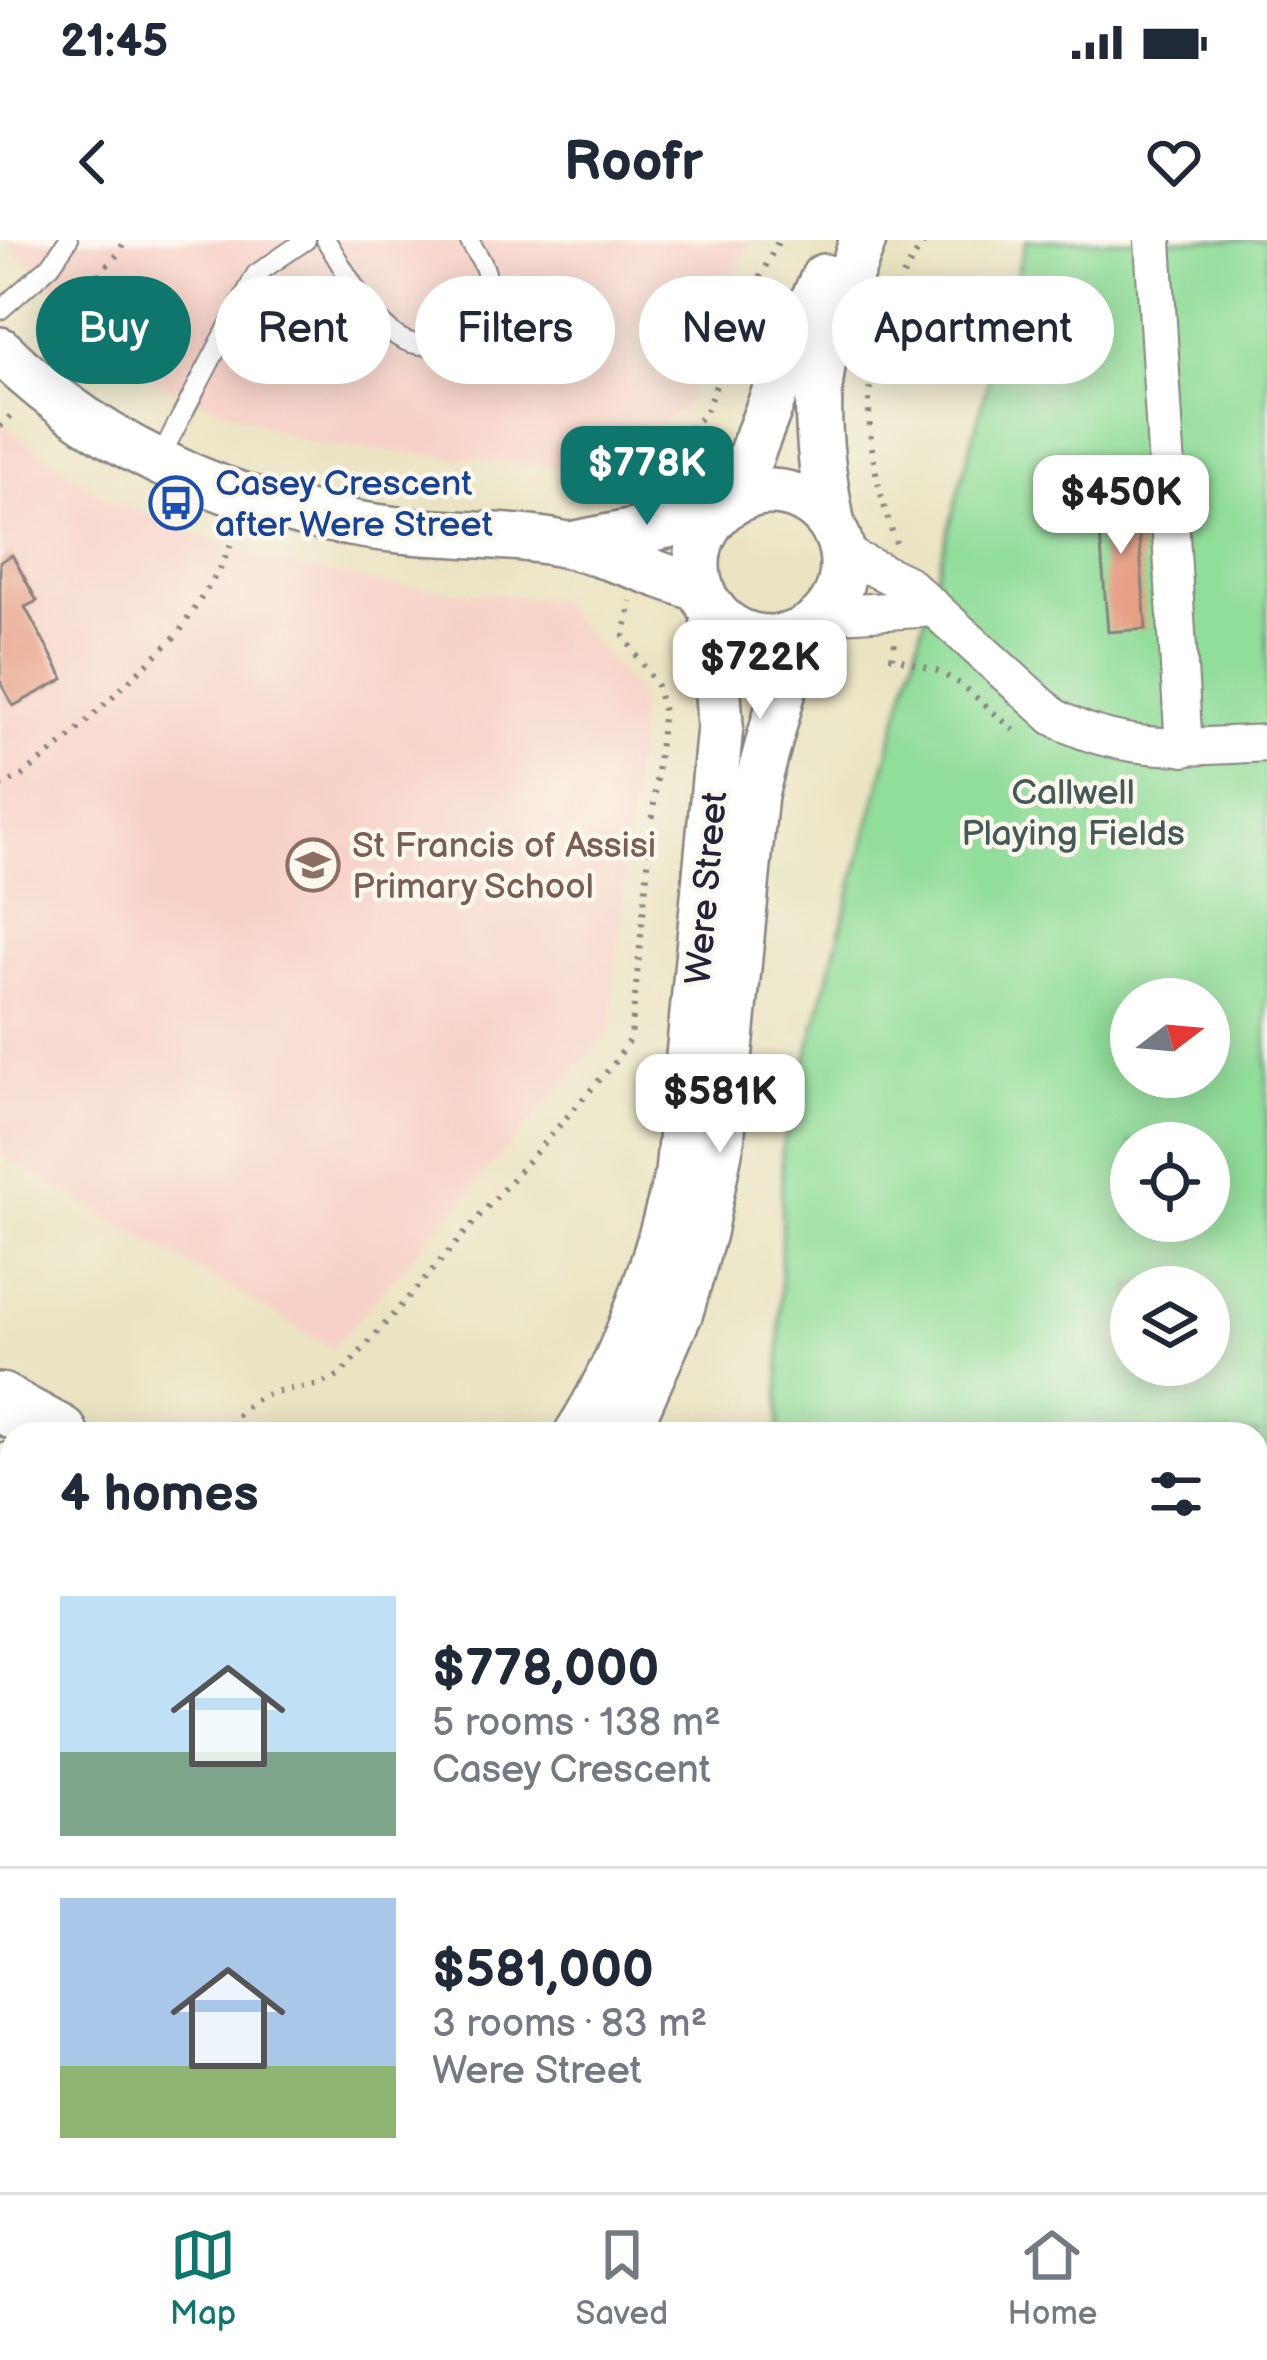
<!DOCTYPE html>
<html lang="en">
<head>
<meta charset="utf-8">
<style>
	:root { --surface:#fff; --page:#f2f2f3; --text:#1f2937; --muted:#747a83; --line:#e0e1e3; --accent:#0f766e }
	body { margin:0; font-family:"Balsamiq Sans",sans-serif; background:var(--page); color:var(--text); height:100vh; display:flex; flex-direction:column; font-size:45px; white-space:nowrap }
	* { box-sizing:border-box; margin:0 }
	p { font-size:39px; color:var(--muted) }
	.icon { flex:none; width:66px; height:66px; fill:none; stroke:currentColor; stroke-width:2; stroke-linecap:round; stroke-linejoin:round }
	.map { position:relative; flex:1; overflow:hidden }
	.side { position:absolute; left:0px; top:1182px; width:1269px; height:771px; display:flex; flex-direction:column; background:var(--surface); border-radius:36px 36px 0 0; box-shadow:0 6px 30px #0003 }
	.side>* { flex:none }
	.banner { position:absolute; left:36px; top:36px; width:1197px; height:108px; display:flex; gap:24px }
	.needle { width:78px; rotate:74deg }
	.buttons { position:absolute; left:1110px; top:738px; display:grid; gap:24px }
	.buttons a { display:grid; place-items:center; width:120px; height:120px; border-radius:50%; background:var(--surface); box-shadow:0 6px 30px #0003; font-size:60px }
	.price { position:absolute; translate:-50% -102px; padding:0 27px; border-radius:24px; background:#fff; color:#222; font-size:39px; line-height:78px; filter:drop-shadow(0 3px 6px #0008) }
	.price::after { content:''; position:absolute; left:50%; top:72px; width:36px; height:27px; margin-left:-18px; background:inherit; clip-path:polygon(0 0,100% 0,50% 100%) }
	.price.active { background:var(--accent); color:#fff }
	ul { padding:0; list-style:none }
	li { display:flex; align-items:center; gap:36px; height:300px; padding:0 60px }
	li+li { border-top:3px solid var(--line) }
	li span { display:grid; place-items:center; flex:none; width:336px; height:240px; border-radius:0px; color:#555 }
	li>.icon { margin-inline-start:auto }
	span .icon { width:144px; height:144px; fill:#fffc; stroke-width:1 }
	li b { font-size:51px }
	h2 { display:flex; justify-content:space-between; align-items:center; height:144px; padding:0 60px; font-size:51px }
	.pill { padding:0 42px; border-radius:54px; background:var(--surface); box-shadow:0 6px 30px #0003; font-size:42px; line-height:108px }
	.pill.active { background:var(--accent); color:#fff }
	.status { display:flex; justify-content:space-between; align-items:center; height:84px; padding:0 60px; background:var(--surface); direction:ltr }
	.status svg { height:33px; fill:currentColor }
	header { display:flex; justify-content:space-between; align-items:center; height:156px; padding:0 60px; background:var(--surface); font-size:54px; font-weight:700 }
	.menu { display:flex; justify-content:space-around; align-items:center; height:168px; border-top:3px solid var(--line); background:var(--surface); font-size:33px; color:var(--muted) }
	.menu a { display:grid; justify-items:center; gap:6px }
	.menu .active { color:var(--accent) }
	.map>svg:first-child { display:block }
	.built { fill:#f7d1c7 }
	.green { fill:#91dd9a; stroke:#5a806a; stroke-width:3; fill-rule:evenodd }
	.building { fill:#e79f85 }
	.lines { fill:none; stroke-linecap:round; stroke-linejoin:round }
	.service-casing { stroke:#86837f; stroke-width:22 }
	.minor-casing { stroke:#86837f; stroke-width:40 }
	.tertiary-casing { stroke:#86837f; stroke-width:50 }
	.primary-casing { stroke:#86837f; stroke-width:62 }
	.path { stroke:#86837f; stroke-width:6; stroke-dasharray:3 9; stroke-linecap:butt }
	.service { stroke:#fff; stroke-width:18 }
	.minor { stroke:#fff; stroke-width:36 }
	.tertiary { stroke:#fff; stroke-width:45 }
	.primary { stroke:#fff; stroke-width:57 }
	.labels { text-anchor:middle; stroke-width:9; stroke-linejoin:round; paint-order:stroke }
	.transit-label { font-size:36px; fill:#164399; stroke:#fbf7ec; text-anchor:start }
	.park-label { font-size:36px; fill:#435a58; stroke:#fbf7ec }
	.education-label { font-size:36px; fill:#785e54; stroke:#fbf7ec; text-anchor:start }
	.street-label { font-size:36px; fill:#22223b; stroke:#fbf7ec }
</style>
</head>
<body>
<div class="status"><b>21:45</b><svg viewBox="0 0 49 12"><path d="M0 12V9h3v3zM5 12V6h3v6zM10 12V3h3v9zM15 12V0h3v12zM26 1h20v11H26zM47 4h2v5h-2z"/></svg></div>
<header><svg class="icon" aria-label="back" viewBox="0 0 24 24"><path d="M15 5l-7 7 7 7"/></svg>Roofr<svg class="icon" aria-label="heart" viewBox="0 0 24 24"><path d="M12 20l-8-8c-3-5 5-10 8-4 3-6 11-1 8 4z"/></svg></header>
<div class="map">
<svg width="1267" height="1952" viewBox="0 0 1267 1952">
	<rect width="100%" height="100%" fill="#fbf7ec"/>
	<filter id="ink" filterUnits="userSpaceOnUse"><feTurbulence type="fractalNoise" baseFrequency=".00833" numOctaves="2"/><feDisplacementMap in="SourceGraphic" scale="24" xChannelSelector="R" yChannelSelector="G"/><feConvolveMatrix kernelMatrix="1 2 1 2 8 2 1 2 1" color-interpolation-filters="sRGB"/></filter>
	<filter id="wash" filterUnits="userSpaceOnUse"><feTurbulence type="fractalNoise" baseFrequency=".004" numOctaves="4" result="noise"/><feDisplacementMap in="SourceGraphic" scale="48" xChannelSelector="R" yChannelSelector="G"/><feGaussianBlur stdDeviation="2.7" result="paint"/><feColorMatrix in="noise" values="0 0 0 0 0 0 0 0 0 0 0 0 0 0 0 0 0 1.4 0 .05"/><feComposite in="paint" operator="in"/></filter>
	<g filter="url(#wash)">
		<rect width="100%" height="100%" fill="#ebe4c3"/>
		<g class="built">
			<polygon points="4,0 751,0 726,50 684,168 591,230 313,204 149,139"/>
			<polygon points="0,182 107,259 262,320 388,345 557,360 641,459 610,791 332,1108 0,914"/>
		</g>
		<path class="green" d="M1026,0H1267V1391L1257,1389V1194H779L782,909ZM1131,759H1209V837H1131ZM1131,903H1209V981H1131ZM1131,1047H1209V1125H1131Z"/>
		<g id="blocks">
			<g class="building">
				<polygon points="1135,243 1146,389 1108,392 1096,246"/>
				<polygon points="12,315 37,361 25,367 64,439 13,466 0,441 0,322"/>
			</g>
		</g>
	</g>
	<g filter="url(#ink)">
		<use href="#blocks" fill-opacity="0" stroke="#86837f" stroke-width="3"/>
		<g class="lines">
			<g class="service-casing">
				<g id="service">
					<path d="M326,0C344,29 364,68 390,91C432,128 499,87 486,33C484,22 474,10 469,0"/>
					<polyline points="0,70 51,25 68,0"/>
					<polyline points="158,221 256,34 306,0"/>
				</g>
			</g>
			<g class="minor-casing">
				<g id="minor">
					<polyline points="1153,0 1184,508"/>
					<path d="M842,313L907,344L1054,477C1122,515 1192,507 1267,503"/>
					<polyline points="824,375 934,368"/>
					<polyline points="1139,1941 1177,1952"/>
					<polyline points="490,1952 501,1941"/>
				</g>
			</g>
			<g class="tertiary-casing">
				<g id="tertiary">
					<path d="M0,110C107,216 250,273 399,290C453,296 519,293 571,306C615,317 658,335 701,349"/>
					<circle cx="770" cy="325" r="73"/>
					<polyline points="733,262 793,105 824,37"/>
					<path d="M832,286C824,242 817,199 819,154C821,102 846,49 863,0"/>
					<polyline points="571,305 716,275"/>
					<path d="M577,1194C627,1116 656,1023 678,933L720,486L713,370"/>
					<polyline points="626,1194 680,1072 703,993 721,902 755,554 784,447 806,389"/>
					<polyline points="7,1952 21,1941"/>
					<polyline points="65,1952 75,1941"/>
				</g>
			</g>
			<g class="primary-casing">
				<g id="primary">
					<polyline points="0,1162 59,1194"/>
					<polyline points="0,1232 12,1239"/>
					<polyline points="1257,1680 1267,1684"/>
					<polyline points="1257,1731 1267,1733"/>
				</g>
			</g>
			<g class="path">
				<polyline points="41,96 118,14 125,0"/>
				<polyline points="0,187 13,173"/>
				<path d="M643,255C645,214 682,202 705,173L758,41L779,0"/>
				<path d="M896,303C857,192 855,98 926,0"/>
				<polyline points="895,403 892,417 937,431 962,445 1015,491"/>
				<polyline points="0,546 21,537 65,502 178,394 221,327 237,289"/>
				<path d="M221,1194C234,1180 247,1162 265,1155C293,1145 310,1152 340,1135L616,821L631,797L663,472L657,446L624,396L631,361"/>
				<polyline points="0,1582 12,1571"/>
			</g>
			<use href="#service" class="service"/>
			<use href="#minor" class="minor"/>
			<use href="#tertiary" class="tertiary"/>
			<use href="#primary" class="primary"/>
		</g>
	</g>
	<defs>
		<g id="bus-ring" transform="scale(2.7)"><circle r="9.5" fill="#fbf7ec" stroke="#1a4fb4" stroke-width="1.5"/><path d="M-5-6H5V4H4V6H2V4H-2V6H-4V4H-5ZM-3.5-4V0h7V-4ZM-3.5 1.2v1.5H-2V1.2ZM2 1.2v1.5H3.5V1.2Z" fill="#1a4fb4"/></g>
		<g id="school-ring" transform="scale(2.7)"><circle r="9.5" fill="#fbf7ec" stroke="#8d6e63" stroke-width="1.5"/><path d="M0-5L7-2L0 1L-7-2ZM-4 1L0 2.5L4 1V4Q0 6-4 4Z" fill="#8d6e63"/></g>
	</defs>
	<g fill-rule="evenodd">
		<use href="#bus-ring" x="176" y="263"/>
		<use href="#school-ring" x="313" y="625"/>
	</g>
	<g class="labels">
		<g class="transit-label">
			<text x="215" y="255">Casey Crescent<tspan x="215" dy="41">after Were Street</tspan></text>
		</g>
		<g class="park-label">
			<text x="1073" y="564">Callwell<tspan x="1073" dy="41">Playing Fields</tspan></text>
		</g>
		<g class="education-label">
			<text x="352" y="617">St Francis of Assisi<tspan x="352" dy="41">Primary School</tspan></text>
		</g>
		<g class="street-label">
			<text transform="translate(705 648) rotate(-85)" y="13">Were Street</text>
		</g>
	</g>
</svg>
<div class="buttons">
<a><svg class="needle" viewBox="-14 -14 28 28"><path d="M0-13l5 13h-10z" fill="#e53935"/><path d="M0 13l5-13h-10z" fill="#747a83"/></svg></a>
<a><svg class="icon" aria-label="locate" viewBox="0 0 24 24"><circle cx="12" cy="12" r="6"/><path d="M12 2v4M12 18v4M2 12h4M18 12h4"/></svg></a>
<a><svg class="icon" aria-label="layers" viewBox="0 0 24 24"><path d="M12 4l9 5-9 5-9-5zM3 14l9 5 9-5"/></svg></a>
</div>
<b class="price active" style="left:647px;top:288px">$778K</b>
<b class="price" style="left:1121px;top:317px">$450K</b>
<b class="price" style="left:760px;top:482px">$722K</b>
<b class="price" style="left:720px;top:916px">$581K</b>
<div class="banner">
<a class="pill active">Buy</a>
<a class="pill">Rent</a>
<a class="pill">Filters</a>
<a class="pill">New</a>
<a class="pill">Apartment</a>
</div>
<section class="side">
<h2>4 homes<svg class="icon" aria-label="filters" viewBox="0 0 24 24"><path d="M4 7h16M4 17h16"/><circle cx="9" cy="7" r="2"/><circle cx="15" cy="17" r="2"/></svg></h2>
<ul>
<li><span style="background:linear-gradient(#bfe0f5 65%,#7fa58c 0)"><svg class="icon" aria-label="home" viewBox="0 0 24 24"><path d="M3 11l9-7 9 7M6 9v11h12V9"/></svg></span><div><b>$778,000</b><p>5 rooms · 138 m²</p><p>Casey Crescent</p></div></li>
<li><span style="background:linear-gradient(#a9c7e8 70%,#8fb573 0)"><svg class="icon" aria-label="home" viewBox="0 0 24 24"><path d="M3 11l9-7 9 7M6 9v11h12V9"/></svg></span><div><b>$581,000</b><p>3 rooms · 83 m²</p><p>Were Street</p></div></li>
</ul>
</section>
</div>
<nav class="menu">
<a class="active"><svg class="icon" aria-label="map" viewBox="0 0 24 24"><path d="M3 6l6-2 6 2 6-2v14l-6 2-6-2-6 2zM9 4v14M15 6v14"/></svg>Map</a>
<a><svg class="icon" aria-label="saved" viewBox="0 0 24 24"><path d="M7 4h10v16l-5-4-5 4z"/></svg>Saved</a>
<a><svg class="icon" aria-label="home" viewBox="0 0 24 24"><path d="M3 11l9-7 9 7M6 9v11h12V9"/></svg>Home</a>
</nav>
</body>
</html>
